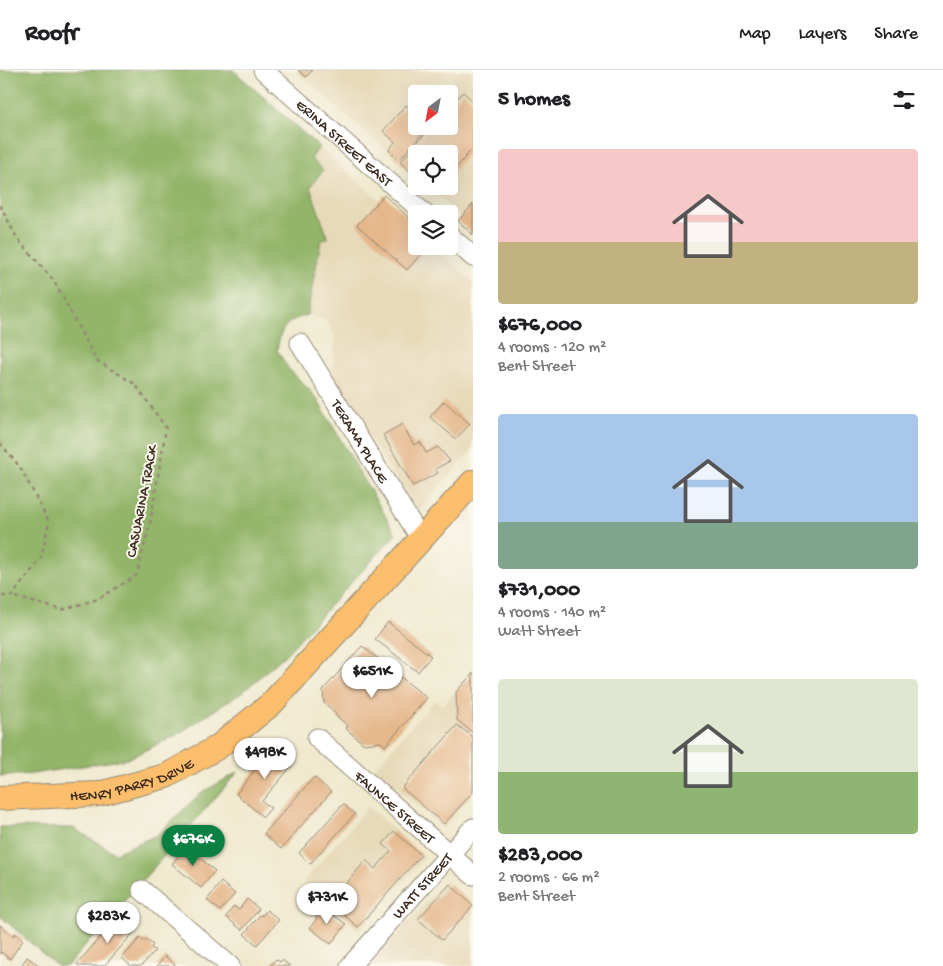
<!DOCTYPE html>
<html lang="en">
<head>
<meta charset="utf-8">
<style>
	:root { --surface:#fff; --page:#f2f2f2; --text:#202124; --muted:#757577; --line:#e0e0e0; --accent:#0b8043 }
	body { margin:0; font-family:"Gochi Hand",sans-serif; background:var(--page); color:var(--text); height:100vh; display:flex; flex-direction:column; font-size:19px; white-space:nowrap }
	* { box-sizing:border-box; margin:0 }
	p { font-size:16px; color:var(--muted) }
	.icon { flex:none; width:28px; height:28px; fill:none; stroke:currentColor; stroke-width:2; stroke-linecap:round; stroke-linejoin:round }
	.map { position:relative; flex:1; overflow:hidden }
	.sheet { display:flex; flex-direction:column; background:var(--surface); width:470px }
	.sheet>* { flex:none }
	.needle { width:32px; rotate:212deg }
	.tools { position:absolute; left:408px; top:15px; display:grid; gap:10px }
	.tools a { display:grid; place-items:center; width:50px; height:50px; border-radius:5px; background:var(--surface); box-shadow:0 5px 20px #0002; font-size:25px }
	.price { position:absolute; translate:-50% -42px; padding:0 11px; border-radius:18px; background:#fff; color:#222; font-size:16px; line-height:32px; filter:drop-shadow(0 1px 2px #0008) }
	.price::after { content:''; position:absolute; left:50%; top:30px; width:15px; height:11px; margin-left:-8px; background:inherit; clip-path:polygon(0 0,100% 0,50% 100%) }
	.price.on { background:var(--accent); color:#fff }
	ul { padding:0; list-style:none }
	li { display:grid; align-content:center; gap:10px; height:265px; padding:0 25px }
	li span { display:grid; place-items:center; height:155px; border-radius:5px; color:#555 }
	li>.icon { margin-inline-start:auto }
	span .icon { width:90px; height:90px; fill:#fffc; stroke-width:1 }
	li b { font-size:21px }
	h2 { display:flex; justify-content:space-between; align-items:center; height:60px; padding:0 25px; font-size:21px }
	header { display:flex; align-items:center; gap:30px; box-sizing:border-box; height:70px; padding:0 25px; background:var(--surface); border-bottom:1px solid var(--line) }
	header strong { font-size:24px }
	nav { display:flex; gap:28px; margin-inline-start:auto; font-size:18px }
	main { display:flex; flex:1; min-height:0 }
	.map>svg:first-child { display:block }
	.built { fill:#e7daba; fill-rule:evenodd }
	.forest { fill:#92b569; stroke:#667044 }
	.building { fill:#e5b78b }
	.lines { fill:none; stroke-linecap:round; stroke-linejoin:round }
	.minor-casing { stroke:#958a76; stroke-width:21 }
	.major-casing { stroke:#958a76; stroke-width:26 }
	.path { stroke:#958a76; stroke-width:2.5; stroke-dasharray:4 4; stroke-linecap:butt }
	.minor { stroke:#fff; stroke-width:19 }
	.major { stroke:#fabe6d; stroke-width:24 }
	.labels { text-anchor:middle; stroke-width:4; stroke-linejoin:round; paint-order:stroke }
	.street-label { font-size:15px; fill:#3b2a1e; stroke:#fbf7ec }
</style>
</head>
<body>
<header>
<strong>Roofr</strong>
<nav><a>Map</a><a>Layers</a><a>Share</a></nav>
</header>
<main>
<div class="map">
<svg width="473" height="896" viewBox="0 0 473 896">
	<rect width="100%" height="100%" fill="#fbf7ec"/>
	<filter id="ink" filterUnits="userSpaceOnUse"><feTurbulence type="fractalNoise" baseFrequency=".02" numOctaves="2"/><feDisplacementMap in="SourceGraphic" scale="10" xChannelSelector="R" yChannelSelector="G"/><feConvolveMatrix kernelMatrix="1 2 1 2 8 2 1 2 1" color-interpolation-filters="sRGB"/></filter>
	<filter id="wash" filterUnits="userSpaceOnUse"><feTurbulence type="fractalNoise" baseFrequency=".0096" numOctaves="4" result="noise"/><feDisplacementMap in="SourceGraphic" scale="20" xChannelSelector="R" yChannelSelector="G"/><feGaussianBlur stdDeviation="1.12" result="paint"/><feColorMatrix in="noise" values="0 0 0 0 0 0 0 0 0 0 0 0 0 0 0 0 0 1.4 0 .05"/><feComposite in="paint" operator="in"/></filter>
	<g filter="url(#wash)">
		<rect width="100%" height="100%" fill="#efe9ce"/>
		<g class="built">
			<path d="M295,0H473V158L426,116H449V84H416V107ZM416,24H449V56H416Z"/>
			<polygon points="319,77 416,162 416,176 432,176 473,212 473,379 418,441 332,311 335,267 326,250 307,245 321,170 328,168 310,117 322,100 311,88"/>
			<polygon points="473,437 473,461 460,450"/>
			<polygon points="473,601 473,724 443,758 374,699 435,630 443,636"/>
			<polygon points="368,737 425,787 359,861 303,812"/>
			<polygon points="446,810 473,834 473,896 369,896"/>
		</g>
		<g class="forest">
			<path d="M0,0H233L319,77L311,89L323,100L310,117L328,168L321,171L307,245C285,251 281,258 277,280L288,298L315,326L396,464L285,585L244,621L175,666L127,689L32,704L0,706Z"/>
			<polygon points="238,702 67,896 57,896 0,846 0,757 73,758 115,783 157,765 201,723"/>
		</g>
		<g id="blocks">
			<g class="building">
				<polygon points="298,0 313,0 306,7"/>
				<polygon points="463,22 473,31 473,78 449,106 449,84 416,84 416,107 400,92 432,56 449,56 449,38"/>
				<polygon points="406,35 416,44 416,56 429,56 399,90 389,80 395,72 383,61"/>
				<polygon points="427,116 439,116 434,123"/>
				<polygon points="384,125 416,154 416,176 428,176 407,200 357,155"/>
				<polygon points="473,134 473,165 458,151"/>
				<polygon points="444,331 470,354 456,369 430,347"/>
				<polygon points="402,354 414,375 420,372 426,383 438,377 450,391 435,399 438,403 413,416 383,365"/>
				<polygon points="388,552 431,586 418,602 375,569"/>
				<polygon points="362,576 427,628 385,676 381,672 364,674 346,659 348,656 335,645 336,643 324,633 323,620"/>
				<polygon points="473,603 473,663 457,650 456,622"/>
				<polygon points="457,655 473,667 473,722 444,754 402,718"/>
				<polygon points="275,675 295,692 262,731 271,738 263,747 236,724"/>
				<polygon points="314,707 331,722 281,779 264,764"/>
				<polygon points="343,734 355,744 310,794 299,783"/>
				<polygon points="394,761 421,785 358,857 330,833 366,790 375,799 391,781 383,774"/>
				<polygon points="186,776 215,801 201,818 172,794"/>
				<polygon points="221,812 235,824 220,841 207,830"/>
				<polygon points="450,814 473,836 442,870 418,849"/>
				<polygon points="247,829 259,839 242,860 226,847 234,836 239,840"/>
				<polygon points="320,836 346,854 331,874 310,858 317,848 316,846 318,843 316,841"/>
				<polygon points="267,840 279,850 257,875 244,864 261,844 262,846"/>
				<polygon points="119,845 136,860 104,896 79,896 77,894"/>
				<polygon points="0,855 13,866 15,863 23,870 10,889 1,882 0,884"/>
				<polygon points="140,868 144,871 146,869 153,875 151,877 155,881 141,896 131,896 122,888"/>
				<polygon points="165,886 176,896 157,896"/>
				<polygon points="27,887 40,896 21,896"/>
				<polygon points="276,889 280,892 282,890 290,896 270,896"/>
			</g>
		</g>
	</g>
	<g filter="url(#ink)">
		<use href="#blocks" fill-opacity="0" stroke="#958a76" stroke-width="1"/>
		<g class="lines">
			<g class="minor-casing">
				<g id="minor">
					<path id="s1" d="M263,0L425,144"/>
					<polyline points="449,165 473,187"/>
					<path id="s2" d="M300,273L421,469"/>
					<path id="s3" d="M317,668L473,805"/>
					<polyline points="142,820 230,896"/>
					<path id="s4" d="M350,896L473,758"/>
				</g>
			</g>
			<g class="major-casing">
				<g id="major">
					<path id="s5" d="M0,728L99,724L166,706L218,677L271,634L473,412"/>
				</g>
			</g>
			<g class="path">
				<polyline points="0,135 17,168 54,211 96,290 135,314 166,358 150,454 137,505 98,529 62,540 12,526"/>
				<polyline points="0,373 20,397 49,452 41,488 12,526 0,526"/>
			</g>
			<use href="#minor" class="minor"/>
			<use href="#major" class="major"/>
		</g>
	</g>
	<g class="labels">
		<g class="street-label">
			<text dy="5" stroke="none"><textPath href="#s1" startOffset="109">ERINA STREET EAST</textPath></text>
			<text dy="5" stroke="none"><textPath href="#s2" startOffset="115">TERAMA PLACE</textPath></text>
			<text transform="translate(141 431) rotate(-79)" y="5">CASUARINA TRACK</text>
			<text dy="5" stroke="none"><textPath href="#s5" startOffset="134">HENRY PARRY DRIVE</textPath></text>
			<text dy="5" stroke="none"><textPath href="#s3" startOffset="104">FAUNCE STREET</textPath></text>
			<text dy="5" stroke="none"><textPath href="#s4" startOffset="108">WATT STREET</textPath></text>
		</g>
	</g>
</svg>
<div class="tools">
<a><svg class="needle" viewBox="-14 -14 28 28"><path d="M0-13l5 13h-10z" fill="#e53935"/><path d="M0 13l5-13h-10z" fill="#757577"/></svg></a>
<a><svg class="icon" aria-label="locate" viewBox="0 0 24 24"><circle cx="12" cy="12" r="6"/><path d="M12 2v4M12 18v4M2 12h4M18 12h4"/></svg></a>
<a><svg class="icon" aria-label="layers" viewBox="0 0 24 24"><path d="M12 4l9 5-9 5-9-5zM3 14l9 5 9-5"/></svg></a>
</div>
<b class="price" style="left:372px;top:629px">$651K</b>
<b class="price" style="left:265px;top:710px">$498K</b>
<b class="price on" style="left:193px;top:797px">$676K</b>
<b class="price" style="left:327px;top:855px">$731K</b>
<b class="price" style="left:108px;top:874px">$283K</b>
</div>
<section class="sheet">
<h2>5 homes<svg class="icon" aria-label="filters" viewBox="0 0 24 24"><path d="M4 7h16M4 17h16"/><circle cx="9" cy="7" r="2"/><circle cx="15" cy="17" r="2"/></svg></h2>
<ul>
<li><span style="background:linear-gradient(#f6c9c9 60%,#c2b280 0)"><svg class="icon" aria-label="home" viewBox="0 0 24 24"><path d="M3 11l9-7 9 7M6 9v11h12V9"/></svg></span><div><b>$676,000</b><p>4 rooms · 120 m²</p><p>Bent Street</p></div></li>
<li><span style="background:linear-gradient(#a9c7e8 70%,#7fa58c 0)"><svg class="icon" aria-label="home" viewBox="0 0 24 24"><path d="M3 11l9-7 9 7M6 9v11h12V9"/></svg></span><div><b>$731,000</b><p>4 rooms · 140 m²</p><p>Watt Street</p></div></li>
<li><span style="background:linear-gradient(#dfe7d0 60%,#8fb573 0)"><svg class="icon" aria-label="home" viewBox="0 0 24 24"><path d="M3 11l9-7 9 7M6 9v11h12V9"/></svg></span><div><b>$283,000</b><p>2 rooms · 66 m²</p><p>Bent Street</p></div></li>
</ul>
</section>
</main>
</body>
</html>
